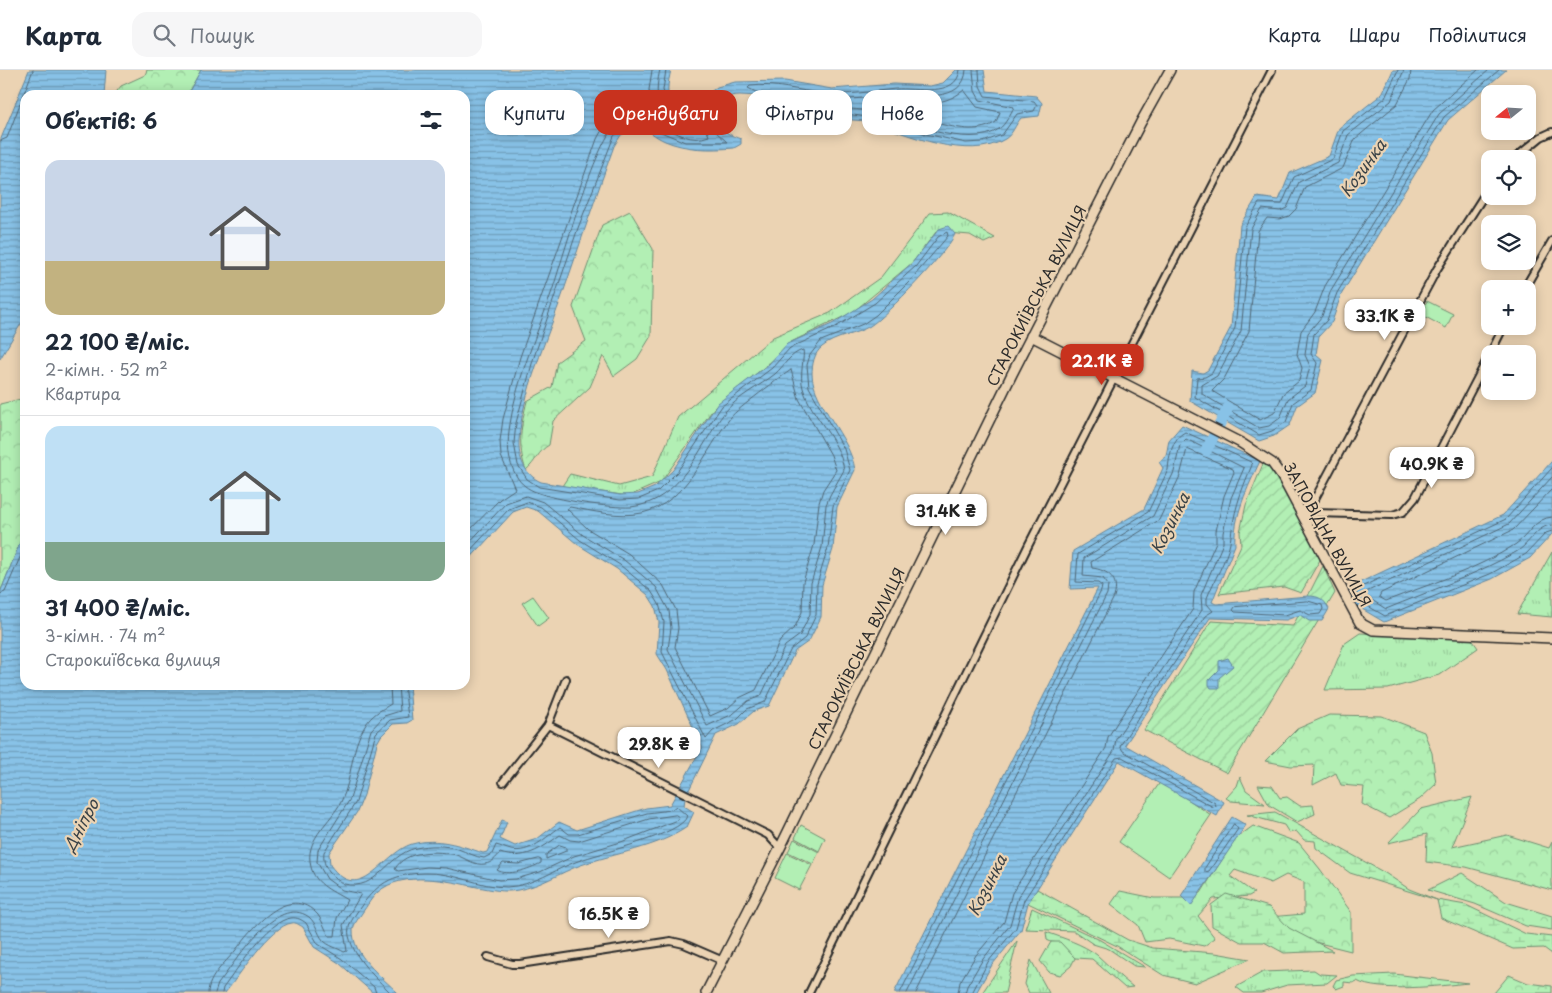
<!DOCTYPE html>
<html lang="uk">
<head>
<meta charset="utf-8">
<style>
	:root { --surface:#fff; --page:#f6f6f7; --text:#1f2937; --muted:#747a83; --line:#e0e1e3; --accent:#c8321e }
	body { margin:0; font-family:"Playpen Sans",sans-serif; background:var(--page); color:var(--text); height:100vh; display:flex; flex-direction:column; font-size:19px; white-space:nowrap }
	* { box-sizing:border-box; margin:0 }
	p { font-size:16px; color:var(--muted) }
	.icon { flex:none; width:28px; height:28px; fill:none; stroke:currentColor; stroke-width:2; stroke-linecap:round; stroke-linejoin:round }
	.map { position:relative; flex:1; overflow:hidden }
	.sheet { position:absolute; left:20px; top:20px; width:450px; height:600px; display:flex; flex-direction:column; background:var(--surface); border-radius:15px; box-shadow:0 2px 12px #0003 }
	.sheet>* { flex:none }
	.hud { position:absolute; left:485px; top:20px; width:475px; height:45px; display:flex; gap:10px }
	.needle { width:32px; rotate:252deg }
	.buttons { position:absolute; left:1481px; top:15px; display:grid; gap:10px }
	.buttons a { display:grid; place-items:center; width:55px; height:55px; border-radius:10px; background:var(--surface); box-shadow:0 2px 12px #0003; font-size:25px }
	.price { position:absolute; translate:-50% -42px; padding:0 11px; border-radius:10px; background:#fff; color:#222; font-size:16px; line-height:32px; filter:drop-shadow(0 1px 2px #0008) }
	.price::after { content:''; position:absolute; left:50%; top:30px; width:15px; height:11px; margin-left:-8px; background:inherit; clip-path:polygon(0 0,100% 0,50% 100%) }
	.price.selected { background:var(--accent); color:#fff }
	ul { padding:0; list-style:none }
	li { display:grid; align-content:center; gap:10px; height:265px; padding:0 25px }
	li+li { border-top:1px solid var(--line) }
	li span { display:grid; place-items:center; height:155px; border-radius:15px; color:#555 }
	li>.icon { margin-inline-start:auto }
	span .icon { width:90px; height:90px; fill:#fffc; stroke-width:1 }
	li b { font-size:21px }
	h2 { display:flex; justify-content:space-between; align-items:center; height:60px; padding:0 25px; font-size:21px }
	.tag { padding:0 18px; border-radius:15px; background:var(--surface); box-shadow:0 2px 12px #0003; font-size:18px; line-height:45px }
	.tag.selected { background:var(--accent); color:#fff }
	header { display:flex; align-items:center; gap:30px; box-sizing:border-box; height:70px; padding:0 25px; background:var(--surface); border-bottom:1px solid var(--line) }
	header strong { font-size:24px }
	nav { display:flex; gap:28px; margin-inline-start:auto; font-size:18px }
	.search { width:350px; height:45px; background:var(--page); display:flex; align-items:center; gap:12px; box-sizing:border-box; padding:0 18px; border-radius:15px; color:var(--muted); font-size:19px }
	.map>svg:first-child { display:block }
	.grass { fill:url(#grass-tufts); stroke:#6e8d70 }
	.forest { fill:url(#forest-crowns); stroke:#6e8d70 }
	.wetland { fill:url(#wetland-marsh); stroke:#6e8d70 }
	.garden { fill:url(#garden-furrows); stroke:#6e8d70 }
	.pitch { fill:#b2efb4; stroke:#6e8d70 }
	.water { fill:url(#water-rules); stroke:#63869c }
	.lines { fill:none; stroke-linecap:round; stroke-linejoin:round }
	.shore { stroke:#506776; stroke-width:1 }
	.river { stroke:#88c2e7; stroke-width:11 }
	.street-casing { stroke:#2b2b2b; stroke-width:10 }
	.secondary-casing { stroke:#2b2b2b; stroke-width:12 }
	.street { stroke:#ebd3b3; stroke-width:6 }
	.secondary { stroke:#ebd3b3; stroke-width:9 }
	.labels { text-anchor:middle; stroke-width:4.5; stroke-linejoin:round; paint-order:stroke }
	.street-label { font-size:15px; fill:#2b2b2b; stroke:#ebd3b3 }
	.water-label { font-size:16px; font-style:italic; fill:#394247; stroke:#ebd3b3 }
</style>
</head>
<body>
<header>
<strong>Карта</strong>
<div class="search"><svg class="icon" aria-label="search" viewBox="0 0 24 24"><circle cx="10" cy="10" r="6"/><path d="M15 15l6 6"/></svg>Пошук</div>
<nav><a>Карта</a><a>Шари</a><a>Поділитися</a></nav>
</header>
<div class="map">
<svg width="1552" height="923" viewBox="0 0 1552 923">
	<defs>
		<pattern id="grass-tufts" width="24" height="20" patternUnits="userSpaceOnUse" patternTransform="scale(1.25)"><rect width="24" height="20" fill="#b2efb4"/><path d="M3 7l-1-3M5 7V3M7 7l1-3M15 17l-1-3M17 17v-4M19 17l1-3" fill="none" stroke="#99cd9b"/></pattern>
		<pattern id="forest-crowns" width="20" height="18" patternUnits="userSpaceOnUse" patternTransform="scale(1.25)"><rect width="20" height="18" fill="#b2efb4"/><path d="M2 6a3 3 0 1 1 6 0M12 15a3 3 0 1 1 6 0" fill="none" stroke="#99cd9b"/></pattern>
		<pattern id="wetland-marsh" width="20" height="14" patternUnits="userSpaceOnUse" patternTransform="scale(1.25)"><rect width="20" height="14" fill="#b2efb4"/><path d="M1 5h8M5 5V1M11 12h8M15 12V8" fill="none" stroke="#99cd9b"/></pattern>
		<pattern id="garden-furrows" width="10" height="10" patternUnits="userSpaceOnUse" patternTransform="scale(1.25)"><rect width="10" height="10" fill="#b2efb4"/><path d="M-1 1l2-2M0 10L10 0M9 11l2-2" fill="none" stroke="#99cd9b"/></pattern>
		<pattern id="water-rules" width="6" height="5" patternUnits="userSpaceOnUse" patternTransform="scale(1.25)"><rect width="6" height="5" fill="#88c2e7"/><path d="M0 2.5h6" fill="none" stroke="#6f9ebb"/></pattern>
	</defs>
	<rect width="100%" height="100%" fill="#ebd3b3"/>
	<filter id="ink" filterUnits="userSpaceOnUse"><feTurbulence type="fractalNoise" baseFrequency=".02" numOctaves="2"/><feDisplacementMap in="SourceGraphic" scale="10" xChannelSelector="R" yChannelSelector="G"/><feConvolveMatrix kernelMatrix="1 2 1 2 8 2 1 2 1" color-interpolation-filters="sRGB"/></filter>
	<g filter="url(#ink)">
		<g class="grass">
			<polygon points="948,142 995,168 984,173 970,165 936,162 912,193 853,242 791,272 773,290 714,338 661,412 629,426 562,416 570,404 619,416 652,407 678,347 773,267 830,243 881,207 930,143"/>
			<polygon points="1552,482 1552,547 1517,544"/>
			<polygon points="1360,563 1471,568 1478,578 1439,605 1388,619 1325,620 1344,574"/>
			<polygon points="1240,707 1246,720 1265,734 1231,731 1226,728 1237,716"/>
			<polygon points="1258,715 1272,716 1280,728 1287,727 1300,736 1313,735 1315,744 1297,752 1269,735"/>
			<polygon points="1032,838 1100,870 1145,897 1134,896 1109,879 1093,874 1074,861 1025,859"/>
			<path d="M1046,862C1063,868 1083,874 1097,885C1109,896 1120,907 1133,917L1125,918L1092,889L1075,888L1060,873L1051,872L1047,870Z"/>
			<polygon points="1017,871 1005,923 982,923"/>
			<polygon points="1031,890 1049,923 1029,923 1025,914"/>
			<polygon points="1314,900 1320,904 1337,905 1327,913 1287,915 1261,923 1244,923 1236,917 1263,902"/>
		</g>
		<g class="forest">
			<polygon points="147,0 201,0 187,25 114,25 121,16 145,5"/>
			<path d="M630,141L653,179L651,266L637,289L614,306L603,286L590,317L553,351L549,375C538,381 536,392 526,400C517,376 521,355 527,331L552,317L557,292L586,271L573,237L602,155Z"/>
			<polygon points="25,328 25,460 0,523 0,334"/>
			<polygon points="1329,645 1382,646 1424,662 1432,683 1436,714 1420,729 1389,748 1362,734 1364,717 1341,715 1336,703 1313,715 1314,695 1291,696 1265,691 1297,659"/>
			<polygon points="1472,727 1452,777 1507,765 1549,778 1552,772 1552,820 1466,797 1426,792 1427,764 1388,773 1421,739"/>
			<polygon points="1253,756 1299,773 1320,799 1351,842 1351,881 1295,867 1269,847 1304,844 1304,812 1286,805 1271,813 1235,800 1230,806 1254,823 1249,826 1213,829 1198,846 1215,868 1204,876 1169,869 1145,872 1138,855 1111,834 1120,821 1154,828 1188,828 1201,823 1235,769"/>
			<polygon points="1462,803 1506,832 1552,846 1552,860 1526,856 1475,834 1428,820"/>
			<polygon points="1051,872 1060,872 1075,888 1071,896 1060,905 1049,902 1040,891"/>
			<polygon points="1509,905 1528,913 1552,916 1552,923 1494,923"/>
		</g>
		<g class="wetland">
			<polygon points="1275,742 1385,803 1409,819 1437,830 1466,835 1526,864 1552,867 1552,884 1544,878 1513,879 1441,848 1437,830 1350,803 1316,778 1315,771 1304,770 1296,761 1289,763 1284,755 1247,745"/>
			<polygon points="1037,819 1128,870 1153,878 1215,883 1250,889 1195,913 1163,905 1117,876 1028,833"/>
			<polygon points="1226,824 1269,837 1289,858 1333,881 1284,883 1264,872 1241,872 1212,856 1211,835"/>
			<path d="M1394,904L1468,913C1441,916 1377,923 1357,911L1353,913L1344,912V916L1336,919L1333,916L1336,910L1353,906Z"/>
		</g>
		<g class="garden">
			<polygon points="1263,394 1271,398 1321,488 1301,523 1284,517 1219,524 1241,475 1240,462 1246,435"/>
			<polygon points="1323,496 1335,523 1227,703 1144,660 1211,551 1293,556"/>
		</g>
		<g class="pitch">
			<polygon points="1427,231 1453,244 1446,258 1420,244"/>
			<polygon points="533,526 549,548 538,556 522,533"/>
			<polygon points="1161,711 1211,745 1169,807 1119,772"/>
			<polygon points="801,755 825,768 819,781 795,768"/>
			<polygon points="794,769 819,782 813,794 788,782"/>
			<polygon points="787,783 812,795 799,820 775,808"/>
		</g>
		<g class="water">
			<polygon points="29,0 106,0 104,25 25,25 25,247 0,289 0,71"/>
			<path d="M201,0H671C668,13 665,25 673,36L682,39L692,36L717,17L735,12L785,11L832,19L894,14L930,16L943,13L956,0H984L987,21L1036,26L1042,33L1039,46L1021,48C1015,55 1013,64 1005,69C968,92 907,64 870,52C859,49 847,51 836,48C807,39 771,25 740,25C707,25 704,58 741,69V74L734,78C711,80 686,80 665,71C655,67 647,58 637,57L621,65L614,76C596,125 580,174 563,223C548,266 521,326 519,371C518,388 525,405 541,412L620,425L638,424L655,417L673,400L718,333L769,294L787,274L832,254L872,229L912,193L939,159L948,156L955,164C949,180 886,246 870,256C855,265 835,266 822,277C814,283 812,295 812,304C813,334 850,366 855,400L837,437L833,479L822,515L821,547L809,571L795,581L769,636L754,641L739,654L716,665L685,728L684,736L694,742L687,757C657,778 615,783 581,795C559,803 541,816 518,820C504,823 491,819 477,817C448,811 403,800 378,822C372,827 367,836 362,843C359,848 354,853 353,860C352,885 382,907 398,923H373L339,893L314,877L303,857C299,855 296,852 292,853C271,855 239,906 225,923H0V523L25,460V615H409L412,650L407,653L393,654L381,666L377,673L364,725L357,742L329,783L330,795C361,837 382,783 412,774C438,767 459,775 483,783L487,782L502,750L507,752L500,769L515,776L537,769L559,752L577,760L646,738L670,735L702,677L667,600L657,584L659,552L655,536L648,525L617,499L577,474L538,441L526,437L513,442L465,494V25H187Z"/>
			<polygon points="1393,0 1506,0 1448,50 1341,225 1332,252 1319,266 1316,284 1323,290 1315,323 1297,336 1290,355 1274,366 1259,371 1190,331 1192,301 1203,303 1208,300 1231,257 1240,155 1257,127 1279,130 1290,103 1329,86 1339,58 1382,24"/>
			<path d="M1182,355L1260,391C1248,417 1233,446 1235,475L1212,532L1216,534L1308,526C1319,526 1324,529 1329,539L1322,551H1309L1300,545L1286,550L1210,548L1125,675L1224,732L1217,746L1119,691L1028,833L1021,860L992,895L976,923H894L1098,518L1070,519L1073,481L1144,439L1163,398L1159,392L1166,386L1169,370Z"/>
			<polygon points="1552,391 1552,464 1530,488 1492,509 1384,552 1357,536 1348,518 1503,445"/>
			<polygon points="1228,588 1233,596 1219,608 1219,618 1211,618 1209,615 1209,610 1219,600 1219,591"/>
			<polygon points="1232,747 1246,755 1191,836 1181,826"/>
		</g>
		<g class="lines">
			<g class="shore">
				<path d="M960,0C957,29 913,17 896,19C872,21 847,26 823,23C798,21 775,13 750,16L748,18L756,22L812,33L838,43L868,47L926,64L966,73L983,72L1002,65L1017,44L1034,41L1037,35L1034,31L985,26L980,16L979,0"/>
				<path d="M966,0C964,35 916,24 897,25C876,27 855,29 834,30L832,33C842,41 860,38 872,42C904,51 969,80 999,59C1005,55 1011,43 1014,37L980,30L975,21L973,0"/>
				<polyline points="1398,0 1385,28 1343,61 1333,89 1294,107 1282,134 1259,133 1245,157 1235,258 1212,303 1205,307 1197,308 1195,327 1259,365 1272,361 1286,352 1293,333 1311,320 1317,293 1311,284 1314,264 1327,250 1337,223 1444,47 1499,0"/>
				<polyline points="1404,0 1391,31 1348,65 1338,93 1299,112 1287,138 1280,141 1262,139 1251,159 1241,261 1217,306 1202,315 1202,324 1259,358 1269,356 1280,348 1288,329 1305,316 1310,296 1305,285 1308,263 1322,246 1331,220 1439,44 1489,0"/>
				<polyline points="1411,0 1410,9 1397,34 1355,69 1343,98 1305,117 1296,139 1289,146 1280,149 1267,148 1258,161 1249,261 1224,309 1212,321 1260,350 1274,343 1283,324 1299,311 1302,298 1297,284 1301,261 1315,242 1325,216 1433,40 1478,0"/>
				<path d="M964,20L977,37L1000,42L996,52C989,57 979,59 970,59C955,59 898,45 887,37L889,34C916,30 940,40 964,20Z"/>
				<polyline points="0,71 7,68 33,0"/>
				<path d="M791,300L799,329L831,385L836,400L823,420L819,433L814,475L803,512L802,542L795,557L780,571L756,620L739,628L728,638L710,646L675,577L678,558L676,540L663,515L629,484L588,459L567,439L570,437C592,441 619,448 642,443C687,433 705,380 731,347C736,340 782,306 791,300Z"/>
				<polyline points="1552,398 1506,449 1357,519 1356,522 1361,532 1385,546 1490,504 1526,484 1546,463 1552,461"/>
				<path d="M1552,407L1509,454L1366,522L1364,525L1386,539C1430,521 1475,505 1516,482C1529,475 1537,455 1552,455"/>
				<path d="M1552,419L1513,460L1381,523L1379,527L1386,531C1429,514 1477,500 1516,474C1529,465 1535,448 1552,447"/>
				<path d="M465,465L500,429L515,419L501,386L500,371L503,349L520,287L597,69C605,53 618,39 636,39C642,38 647,40 652,40L649,20L652,0"/>
				<path d="M465,477L506,433L526,426L543,432L583,465L624,490L656,517L669,541L671,558L668,579L707,656L733,644L748,631L761,626L785,576L800,565L810,544L811,513L822,477L826,435L830,425L844,400C840,369 811,347 803,318C799,305 805,286 803,280C791,283 784,296 775,304C760,316 737,327 725,342C699,376 681,432 631,437C610,438 556,430 536,422C528,419 521,414 517,407C507,391 507,372 510,354C517,307 538,263 553,218C563,187 595,73 616,55C650,28 674,80 709,66L701,45C695,46 689,50 682,50C654,52 655,19 660,0"/>
				<path d="M465,486L509,439L527,432L541,437L580,470L620,495L651,521L659,534L664,552L662,582L706,669L713,661L737,649L747,639L765,632L791,579L805,568L816,545L817,514L828,478L833,436L850,400L844,379L809,317L807,295L810,285L821,271L863,254L876,245L909,212L948,166L947,162L938,167L916,196L875,233L834,258L790,278L772,298L722,336L677,402L658,421L639,429L620,430L539,417L527,409L518,395L514,373L516,353L533,290L578,158L614,66L624,57L637,52L685,72H727L715,61L709,50L714,28C697,32 688,53 669,39L663,20L666,0"/>
				<polyline points="0,524 5,522 25,476"/>
				<polygon points="1308,531 1322,535 1323,539 1320,544 1310,545 1300,540 1285,545 1235,542 1233,540 1235,537"/>
				<path d="M676,745L679,747L678,750L621,772L574,786L540,802L516,809L499,810L446,798L427,797L398,801L395,799C405,780 438,780 456,785C465,788 475,796 485,794C492,793 496,788 500,783C524,791 541,779 560,765L570,770L579,771L649,749Z"/>
				<polygon points="1234,754 1238,759 1209,801 1205,802 1205,798"/>
				<polygon points="560,775 566,777 566,781 546,789 546,785"/>
				<path d="M539,789L541,790V793C529,799 508,807 497,800L503,793L518,794Z"/>
				<path d="M208,923C208,907 225,893 235,881C252,859 288,811 318,845C323,852 325,859 329,866H335L337,848L347,830C331,820 312,814 310,791C307,768 331,751 341,732C353,708 350,678 365,656C371,645 381,640 391,634L390,615"/>
				<path d="M215,923L218,914C235,893 276,823 309,847C317,854 317,863 323,870C328,876 338,878 344,882L347,881L343,855L361,824L342,820L327,809L317,792L318,780L350,729L371,660L384,646L400,641L398,615"/>
				<path d="M222,923L223,918C237,900 268,850 291,848C297,847 302,850 306,853L318,874L342,889L374,917L376,923"/>
				<path d="M391,923C374,906 355,890 349,866C347,856 352,850 357,842C376,814 391,804 425,803C453,802 480,817 507,817C533,816 555,799 578,791C598,783 682,765 687,746L676,736L671,740L647,743L578,764H569L560,757C546,767 530,784 511,780C506,779 501,776 496,775L492,784L484,788C475,787 467,782 458,779C445,775 430,775 416,778C386,785 378,822 344,814C331,807 322,797 324,782L356,732L376,663L390,650L408,647L404,615"/>
				<path d="M900,923L1101,521L1102,516L1098,513L1076,512L1078,484L1148,442L1168,400C1169,387 1172,368 1185,362L1251,392L1252,395C1239,426 1234,441 1230,473C1227,489 1213,512 1207,528V534L1213,541L1205,546L1120,676L1123,681L1215,733L1216,736L1213,737L1122,687L1116,688L1024,830L1016,858L988,892L972,923"/>
				<polyline points="907,923 1107,524 1108,515 1103,508 1083,506 1084,488 1153,446 1174,402 1180,375 1186,369 1244,398 1231,428 1223,463 1223,473 1201,525 1202,540 1116,669 1114,681 1018,827 1010,855 983,889 967,916 965,923"/>
				<path d="M916,923L1114,527C1120,509 1108,500 1092,498L1091,492L1159,450L1180,406L1187,379L1233,399L1234,402L1224,426L1216,461V472L1194,522L1193,539L1118,651L1108,667L1106,678L1012,823L1004,852L976,885L960,912L958,923"/>
			</g>
			<polyline class="river" points="1206,381 1228,338"/>
			<g class="street-casing">
				<g id="street">
					<polyline points="1514,89 1541,67 1552,62"/>
					<polyline points="1524,219 1552,171"/>
					<polyline points="1490,284 1504,256"/>
					<polyline points="1312,441 1314,443 1392,445 1403,442 1415,428 1490,284"/>
					<polyline points="1303,446 1312,441 1310,438 1437,199 1490,116"/>
					<polyline points="566,609 548,655 768,765 780,778"/>
					<polyline points="503,712 548,655"/>
					<polyline points="488,887 512,894 520,894 671,871 684,874 721,890"/>
					<polyline points="809,923 1028,476 1272,0"/>
				</g>
			</g>
			<g class="secondary-casing">
				<g id="secondary">
					<polyline points="1031,266 1241,373 1272,393 1282,407 1360,553 1373,560 1552,568"/>
					<polyline points="706,923 780,778 1012,304 1141,52 1170,0"/>
				</g>
			</g>
			<use href="#street" class="street"/>
			<use href="#secondary" class="secondary"/>
		</g>
	</g>
	<g class="labels">
		<g class="street-label">
			<text transform="translate(1037 226) rotate(-63)" y="5">СТАРОКИЇВСЬКА ВУЛИЦЯ</text>
			<text transform="translate(1327 465) rotate(61)" y="5">ЗАПОВІДНА ВУЛИЦЯ</text>
			<text transform="translate(857 589) rotate(-64)" y="5">СТАРОКИЇВСЬКА ВУЛИЦЯ</text>
		</g>
		<g class="water-label">
			<text transform="translate(1363 98) rotate(-54)" y="6">Козинка</text>
			<text transform="translate(1170 453) rotate(-63)" y="6">Козинка</text>
			<text transform="translate(81 755) rotate(-62)" y="6">Дніпро</text>
			<text transform="translate(987 815) rotate(-63)" y="6">Козинка</text>
		</g>
	</g>
</svg>
<div class="buttons">
<a><svg class="needle" viewBox="-14 -14 28 28"><path d="M0-13l5 13h-10z" fill="#e53935"/><path d="M0 13l5-13h-10z" fill="#747a83"/></svg></a>
<a><svg class="icon" aria-label="locate" viewBox="0 0 24 24"><circle cx="12" cy="12" r="6"/><path d="M12 2v4M12 18v4M2 12h4M18 12h4"/></svg></a>
<a><svg class="icon" aria-label="layers" viewBox="0 0 24 24"><path d="M12 4l9 5-9 5-9-5zM3 14l9 5 9-5"/></svg></a>
<a>+</a>
<a>−</a>
</div>
<b class="price" style="left:1385px;top:271px">33.1K ₴</b>
<b class="price selected" style="left:1102px;top:316px">22.1K ₴</b>
<b class="price" style="left:1432px;top:419px">40.9K ₴</b>
<b class="price" style="left:946px;top:466px">31.4K ₴</b>
<b class="price" style="left:659px;top:699px">29.8K ₴</b>
<b class="price" style="left:609px;top:869px">16.5K ₴</b>
<div class="hud">
<a class="tag">Купити</a>
<a class="tag selected">Орендувати</a>
<a class="tag">Фільтри</a>
<a class="tag">Нове</a>
</div>
<section class="sheet">
<h2>Об’єктів: 6<svg class="icon" aria-label="filters" viewBox="0 0 24 24"><path d="M4 7h16M4 17h16"/><circle cx="9" cy="7" r="2"/><circle cx="15" cy="17" r="2"/></svg></h2>
<ul>
<li><span style="background:linear-gradient(#c9d6e8 65%,#c2b280 0)"><svg class="icon" aria-label="home" viewBox="0 0 24 24"><path d="M3 11l9-7 9 7M6 9v11h12V9"/></svg></span><div><b>22 100 ₴/міс.</b><p>2-кімн. · 52 m²</p><p>Квартира</p></div></li>
<li><span style="background:linear-gradient(#bfe0f5 75%,#7fa58c 0)"><svg class="icon" aria-label="home" viewBox="0 0 24 24"><path d="M3 11l9-7 9 7M6 9v11h12V9"/></svg></span><div><b>31 400 ₴/міс.</b><p>3-кімн. · 74 m²</p><p>Старокиївська вулиця</p></div></li>
</ul>
</section>
</div>
</body>
</html>
